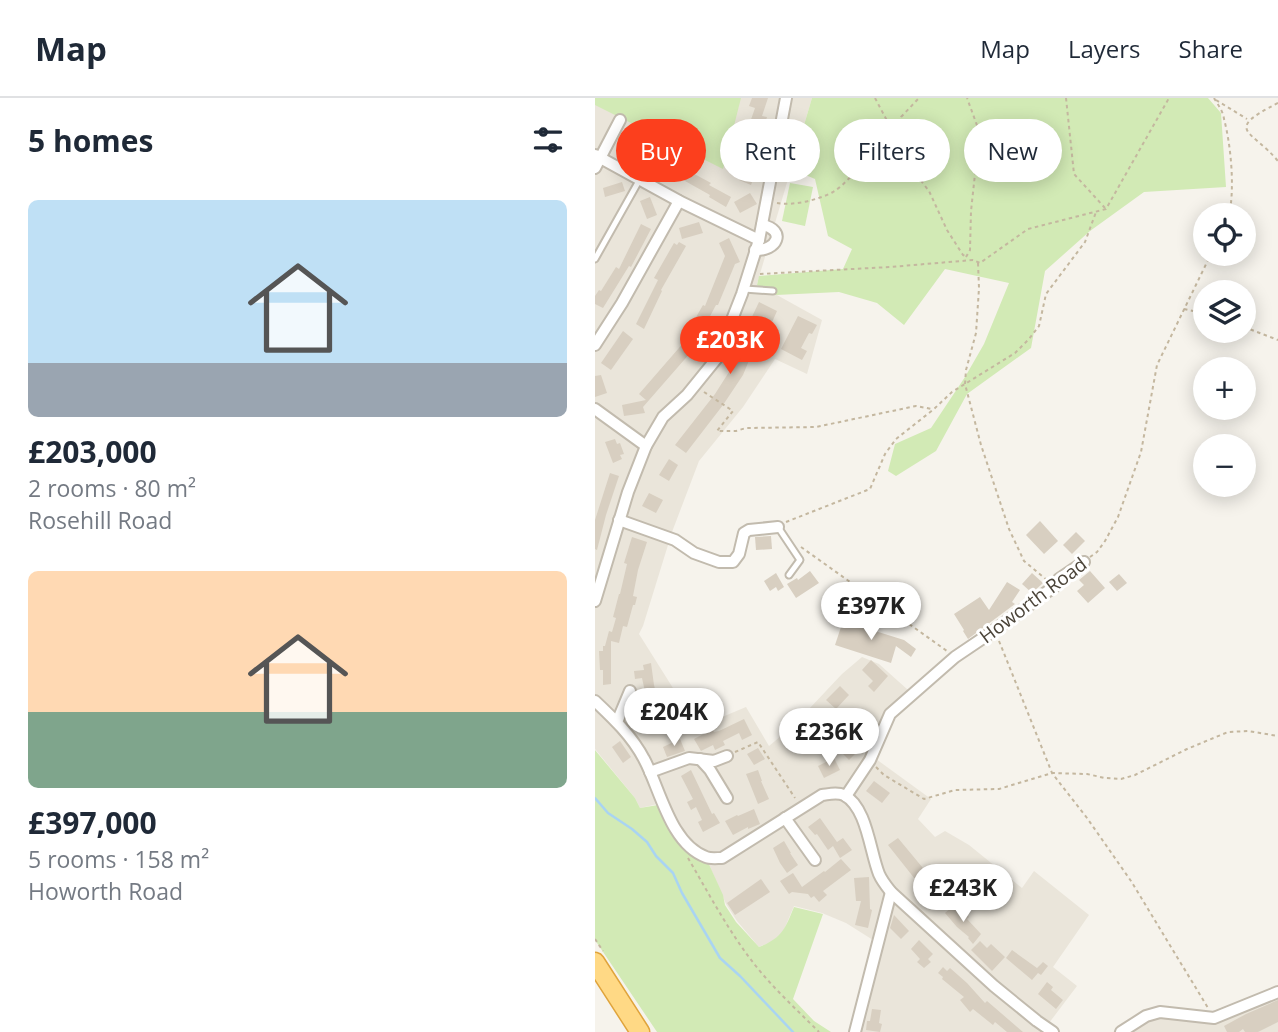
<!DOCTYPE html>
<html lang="en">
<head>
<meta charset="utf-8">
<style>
	:root { --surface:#fff; --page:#f2f2f3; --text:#1f2937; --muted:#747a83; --line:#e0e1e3; --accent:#fc3f1d }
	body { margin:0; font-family:"Open Sans",sans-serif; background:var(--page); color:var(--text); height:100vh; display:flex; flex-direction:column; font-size:26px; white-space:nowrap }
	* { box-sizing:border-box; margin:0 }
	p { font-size:23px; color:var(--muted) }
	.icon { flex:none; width:38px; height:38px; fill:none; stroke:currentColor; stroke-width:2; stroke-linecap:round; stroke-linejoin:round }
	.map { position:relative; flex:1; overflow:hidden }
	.sheet { display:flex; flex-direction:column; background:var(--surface); width:595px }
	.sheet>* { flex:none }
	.guide { position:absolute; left:21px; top:21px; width:556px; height:63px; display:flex; gap:14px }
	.tools { position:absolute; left:598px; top:105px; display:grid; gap:14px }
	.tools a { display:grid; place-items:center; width:63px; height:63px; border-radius:50%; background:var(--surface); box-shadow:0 4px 18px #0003; font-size:35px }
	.price { position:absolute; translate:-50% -60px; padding:0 16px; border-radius:24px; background:#fff; color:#222; font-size:23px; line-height:46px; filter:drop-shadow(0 2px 4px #0008) }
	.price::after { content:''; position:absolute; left:50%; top:42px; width:21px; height:16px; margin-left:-10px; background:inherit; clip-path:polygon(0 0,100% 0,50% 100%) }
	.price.selected { background:var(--accent); color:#fff }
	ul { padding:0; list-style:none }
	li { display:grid; align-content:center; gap:14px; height:371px; padding:0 28px }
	li span { display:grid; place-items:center; height:217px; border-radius:10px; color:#555 }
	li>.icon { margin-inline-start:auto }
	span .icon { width:126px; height:126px; fill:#fffc; stroke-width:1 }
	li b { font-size:30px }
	h2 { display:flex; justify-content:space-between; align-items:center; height:84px; padding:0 28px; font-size:30px }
	.pill { padding:0 24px; border-radius:32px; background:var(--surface); box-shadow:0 4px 18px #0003; font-size:24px; line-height:63px }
	.pill.selected { background:var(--accent); color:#fff }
	header { display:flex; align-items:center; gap:42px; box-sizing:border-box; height:98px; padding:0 35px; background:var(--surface); border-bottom:2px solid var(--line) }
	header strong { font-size:33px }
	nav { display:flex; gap:38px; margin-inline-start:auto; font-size:24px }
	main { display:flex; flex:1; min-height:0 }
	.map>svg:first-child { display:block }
	.residential { fill:#eae5da }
	.green { fill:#d2eab5 }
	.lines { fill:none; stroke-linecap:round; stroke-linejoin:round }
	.stream { stroke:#a9d4f2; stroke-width:2.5 }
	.building { fill:#d8cfc1 }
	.service-casing { stroke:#c2bbae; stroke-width:9 }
	.minor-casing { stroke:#c2bbae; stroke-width:14 }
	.trunk-casing { stroke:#e0a43c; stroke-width:21 }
	.path { stroke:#c4b79f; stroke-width:2; stroke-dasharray:3.5 3.5; stroke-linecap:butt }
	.service { stroke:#fff; stroke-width:5 }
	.minor { stroke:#fff; stroke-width:10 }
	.trunk { stroke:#ffd985; stroke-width:18 }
	.labels { text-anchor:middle; stroke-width:6; stroke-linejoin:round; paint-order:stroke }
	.street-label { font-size:19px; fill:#4b4439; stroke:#fff }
</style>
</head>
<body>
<header>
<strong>Map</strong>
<nav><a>Map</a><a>Layers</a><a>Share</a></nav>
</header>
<main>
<section class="sheet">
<h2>5 homes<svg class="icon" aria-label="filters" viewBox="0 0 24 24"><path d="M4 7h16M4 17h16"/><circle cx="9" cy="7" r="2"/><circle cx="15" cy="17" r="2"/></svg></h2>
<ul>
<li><span style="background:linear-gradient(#bfe0f5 75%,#9aa5b1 0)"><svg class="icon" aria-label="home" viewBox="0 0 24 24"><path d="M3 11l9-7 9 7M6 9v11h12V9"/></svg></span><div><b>£203,000</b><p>2 rooms · 80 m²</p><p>Rosehill Road</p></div></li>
<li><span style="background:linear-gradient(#ffd9b3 65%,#7fa58c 0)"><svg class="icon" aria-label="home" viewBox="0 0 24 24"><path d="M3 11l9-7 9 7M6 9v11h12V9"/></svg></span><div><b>£397,000</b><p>5 rooms · 158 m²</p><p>Howorth Road</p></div></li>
</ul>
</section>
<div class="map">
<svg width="683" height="934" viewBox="0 0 683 934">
	<rect width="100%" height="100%" fill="#f6f3ec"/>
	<g class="residential">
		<polygon points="0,0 217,0 162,186 227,222 212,276 180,261 148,309 104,363 77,434 48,528 44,536 88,606 108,627 151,609 174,648 198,628 247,576 267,559 284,566 322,600 297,622 281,661 336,701 323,721 340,739 350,733 374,747 427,790 439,773 494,817 458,869 482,888 454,925 465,934 255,934 278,842 251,825 227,815 199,808 188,834 178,843 164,849 142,823 131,806 112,762 63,706 45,710 40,700 0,651"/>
		<polygon points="683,888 683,934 518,934 558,911 571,909 598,914 614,915"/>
	</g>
	<g class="green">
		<polygon points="0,0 146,0 128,71 0,7"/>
		<polygon points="217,0 613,0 626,15 631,89 549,94 495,133 450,173 436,250 372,296 341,353 301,378 293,373 300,346 336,330 370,279 389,246 414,185 350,171 309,227 282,205 244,194 181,197 162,187 164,178 248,171 257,151 233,138 220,81 196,71"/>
		<polygon points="195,85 218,89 210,128 187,123"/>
		<path d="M0,652L40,700L45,710L63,707L112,762L128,797L130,807L141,824L164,849C187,840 190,831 199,809L228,816L198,901L219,923L236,934H62L0,842Z"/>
	</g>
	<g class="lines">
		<polyline class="stream" points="0,700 13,715 37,731 52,744 61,758 78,775 87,795 125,860 145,878 198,934"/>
	</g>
	<g class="building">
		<polygon points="157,0 173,0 167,18 172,19 165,41 169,42 162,61 165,63 156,87 144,82 154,55 150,53 158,34 152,33 160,10 154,8"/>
		<polygon points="40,38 47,56 39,59 32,41"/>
		<polygon points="55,56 72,67 66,76 49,65"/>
		<polygon points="79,65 116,85 114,87 136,99 131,109 114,99 115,97 74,74"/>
		<polygon points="27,84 30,93 10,99 8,90"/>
		<polygon points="155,95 162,106 145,115 139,104"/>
		<polygon points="55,99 62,117 52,121 45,103"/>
		<polygon points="104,124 108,135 87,141 84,130"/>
		<polygon points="46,126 56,131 36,169 34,168 8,210 0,206 0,198 4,192 6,193 21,169 24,171"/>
		<polygon points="134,140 145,164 140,166 123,207 121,207 96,254 48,309 50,315 29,318 27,307 51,302 44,296 90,243 88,242 108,207 110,208 130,158 124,145"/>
		<polygon points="84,144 91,148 66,192 67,193 49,231 41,226 63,182 59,180 79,145 82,147"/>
		<polygon points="164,204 182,213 175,229 169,226 148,277 128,307 91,355 80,347 120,296 134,274 136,275 149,243 146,242"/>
		<polygon points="203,218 222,227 217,236 214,235 206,250 212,253 207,262 186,251"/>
		<polygon points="28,233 38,241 16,272 6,265"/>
		<polygon points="6,277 12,295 0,299 0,278"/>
		<polygon points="20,341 22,346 25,345 29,356 25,357 27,361 18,365 10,344"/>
		<polygon points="74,361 83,367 74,383 64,377"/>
		<polygon points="15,375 24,378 11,417 2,452 0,451 0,422"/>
		<polygon points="54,395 68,402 61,415 47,408"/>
		<polygon points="445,423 463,443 449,456 431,437"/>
		<polygon points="481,434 490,443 477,456 468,447"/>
		<polygon points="176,438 177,451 161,452 160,439"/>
		<polygon points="37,439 52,444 43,472 38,498 42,499 40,507 38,507 32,529 28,528 24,545 16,543 16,586 8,587 8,572 5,572 4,553 8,553 8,548 10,548 14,533 17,534 21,520 18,519 24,496 25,496 32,466 29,465"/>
		<polygon points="215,473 224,485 201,500 192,486 202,480 203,482"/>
		<polygon points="495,473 510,490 493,505 482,493 489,487 484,482"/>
		<polygon points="181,475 189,489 183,493 181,489 175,493 169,483"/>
		<polygon points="437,475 448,485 437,495 427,486"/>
		<polygon points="524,476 532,485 522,493 514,484"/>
		<polygon points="412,484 425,492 417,504 420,506 373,541 368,533 369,532 359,516 385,499 394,512"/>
		<polygon points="248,523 309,542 321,551 316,559 301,548 296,565 240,547"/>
		<polygon points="276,562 293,578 279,594 273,588 278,583 267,572"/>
		<polygon points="56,565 59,587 67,618 47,623 45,614 54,612 47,580 40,581 39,573 49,572 48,567"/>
		<polygon points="245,588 254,597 241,611 231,602"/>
		<polygon points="149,621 157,637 147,642 144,635 128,643 130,647 120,652 118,647 106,653 99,641 118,631 119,634 124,633"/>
		<polygon points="258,638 268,648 254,662 244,652"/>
		<polygon points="85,641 90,653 72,659 68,649"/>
		<polygon points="25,643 36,659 28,665 17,649"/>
		<polygon points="163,650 170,661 159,667 152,656"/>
		<polygon points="239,660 245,672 229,680 223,668"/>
		<polygon points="96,672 117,716 119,715 125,725 108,734 103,724 107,722 101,709 96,712 92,704 98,701 86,678"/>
		<polygon points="163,672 167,683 166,683 174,701 163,706 151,676"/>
		<polygon points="279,683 295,695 287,705 271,693"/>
		<polygon points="159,711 165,726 153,731 153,729 138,737 130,723 142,717 143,718"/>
		<polygon points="225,720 242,744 248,740 257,752 245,760 238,748 233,752 222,736 220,737 213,729"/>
		<polygon points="303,740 337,781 340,779 348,789 335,800 293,747"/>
		<polygon points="189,743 196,755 195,755 203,767 192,775 185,765 178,750"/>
		<polygon points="246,761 256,772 228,793 232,797 224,804 219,798 216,800 213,796 197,794 194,796 185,783 198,775 207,789 229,773 230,774"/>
		<polygon points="274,779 275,811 277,812 273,830 260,827 266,803 261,803 259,780"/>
		<polygon points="166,781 175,794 140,817 132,805"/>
		<polygon points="358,808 366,817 370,814 374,819 372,821 386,836 378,846 373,840 374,839 362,829 350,815"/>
		<polygon points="299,817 314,833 306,841 295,830"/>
		<polygon points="324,842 338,856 333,861 336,864 329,870 322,864 325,861 316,851"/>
		<polygon points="385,843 392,850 396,846 410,859 397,873 376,852"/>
		<polygon points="417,852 442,870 448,864 453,868 446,877 443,875 437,882 411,860"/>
		<polygon points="348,869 352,873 355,870 372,885 390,905 392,903 428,934 412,934 400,924 398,927 378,911 375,914 365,902 369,899 347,881 348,879 343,875"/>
		<polygon points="452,884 458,889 456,892 468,902 461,911 443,896"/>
		<polygon points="683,902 683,924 663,934 650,934 648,931 644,934 632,934 629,928 651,916"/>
		<polygon points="277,911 286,912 284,925 287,926 285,934 271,932 272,923 275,923"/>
	</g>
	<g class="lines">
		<g class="service-casing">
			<g id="service">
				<polyline points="0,161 45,81"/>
				<polyline points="149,191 178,193"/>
				<polyline points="183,429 205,462 194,477"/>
			</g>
		</g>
		<g class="minor-casing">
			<g id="minor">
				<polyline points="0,57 84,103 164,142"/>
				<polyline points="0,70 25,22"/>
				<path d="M160,152C182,153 192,132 167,127"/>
				<polyline points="0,247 27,205 84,103"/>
				<polyline points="0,311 51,348"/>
				<polyline points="24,422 80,442 99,455 124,464 138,464 144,456 149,435 154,432 183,429"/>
				<polyline points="0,503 33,394 51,348 68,319 92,297 122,260 147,196 164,142 191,0"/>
				<path d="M0,603C18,620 37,638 49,661C65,690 75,746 111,759C115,761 122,760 127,760L227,697C235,696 242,694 249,697C272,709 275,754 284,776C287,783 292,789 296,794L399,888L442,923L458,934"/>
				<polyline points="22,624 35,593"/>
				<polyline points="105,661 115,672 132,700"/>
				<polyline points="55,674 94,660 119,663 132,658"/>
				<polyline points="251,698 275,662 295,616 360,559 397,534 460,488 464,481 489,464"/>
				<polyline points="190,720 220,762"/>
				<polyline points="260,934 296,794"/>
				<polyline points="526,934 551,918 565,914 619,920 683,894"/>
			</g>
		</g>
		<g class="trunk-casing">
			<polyline id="trunk" points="0,864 45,934"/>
		</g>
		<g class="path">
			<polyline points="280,0 298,34 301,32 306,19 324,0"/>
			<polyline points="471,0 479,76 510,110"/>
			<path d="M619,0C623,7 628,13 629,21C636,47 640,91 634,117"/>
			<polyline points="621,2 652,21"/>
			<path d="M683,5C628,33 656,31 683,63"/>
			<polyline points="298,34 320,75 334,93 352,132 368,157 372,159"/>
			<path d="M182,105C198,108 223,102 238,94C250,87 261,72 271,62"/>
			<polyline points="371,159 375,152 376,113 380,76 383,30 372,0"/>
			<polyline points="383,165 384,190 381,235 371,272 370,286 386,347 414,431 429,463 453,483"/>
			<polyline points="165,176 295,169 378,162 385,165 433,131 511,111 574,0"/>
			<polyline points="589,211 611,216"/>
			<polyline points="649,229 683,242"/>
			<polyline points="109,294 138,313 122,333 141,333 151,330 221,329 321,308 337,311"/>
			<polyline points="191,424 275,391 290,356 301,341 339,311 357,294 420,255 434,241 444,228 451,196 490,144 501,114"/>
			<polyline points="206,449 352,553"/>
			<polyline points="495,459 502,454 510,443 523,419 546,354 562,267 616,156"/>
			<polyline points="404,543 457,675 492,720 536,783 613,910"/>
			<polyline points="140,654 163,644 200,700"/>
			<polyline points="281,669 289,677 329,701 360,692 404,691 457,675 492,676 510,680 526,681 540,677 592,651 633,634 653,633 683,638"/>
			<path d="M93,760C114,796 134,834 160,867C179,891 202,912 224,934"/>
			<polyline points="0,841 8,853"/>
		</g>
		<use href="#service" class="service"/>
		<use href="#minor" class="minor"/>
		<use href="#trunk" class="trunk"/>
	</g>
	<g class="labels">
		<g class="street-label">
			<text transform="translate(438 502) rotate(-37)" y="7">Howorth Road</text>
		</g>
	</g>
</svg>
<div class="tools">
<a><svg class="icon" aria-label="locate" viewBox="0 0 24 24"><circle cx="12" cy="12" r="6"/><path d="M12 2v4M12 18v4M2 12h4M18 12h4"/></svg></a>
<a><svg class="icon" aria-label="layers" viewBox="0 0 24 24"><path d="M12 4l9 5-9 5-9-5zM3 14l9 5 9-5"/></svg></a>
<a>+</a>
<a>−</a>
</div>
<b class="price selected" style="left:135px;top:278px">£203K</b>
<b class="price" style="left:276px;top:544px">£397K</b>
<b class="price" style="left:79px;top:650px">£204K</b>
<b class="price" style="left:234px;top:670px">£236K</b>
<b class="price" style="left:368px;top:826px">£243K</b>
<div class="guide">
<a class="pill selected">Buy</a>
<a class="pill">Rent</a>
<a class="pill">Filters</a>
<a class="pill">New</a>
</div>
</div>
</main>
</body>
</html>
